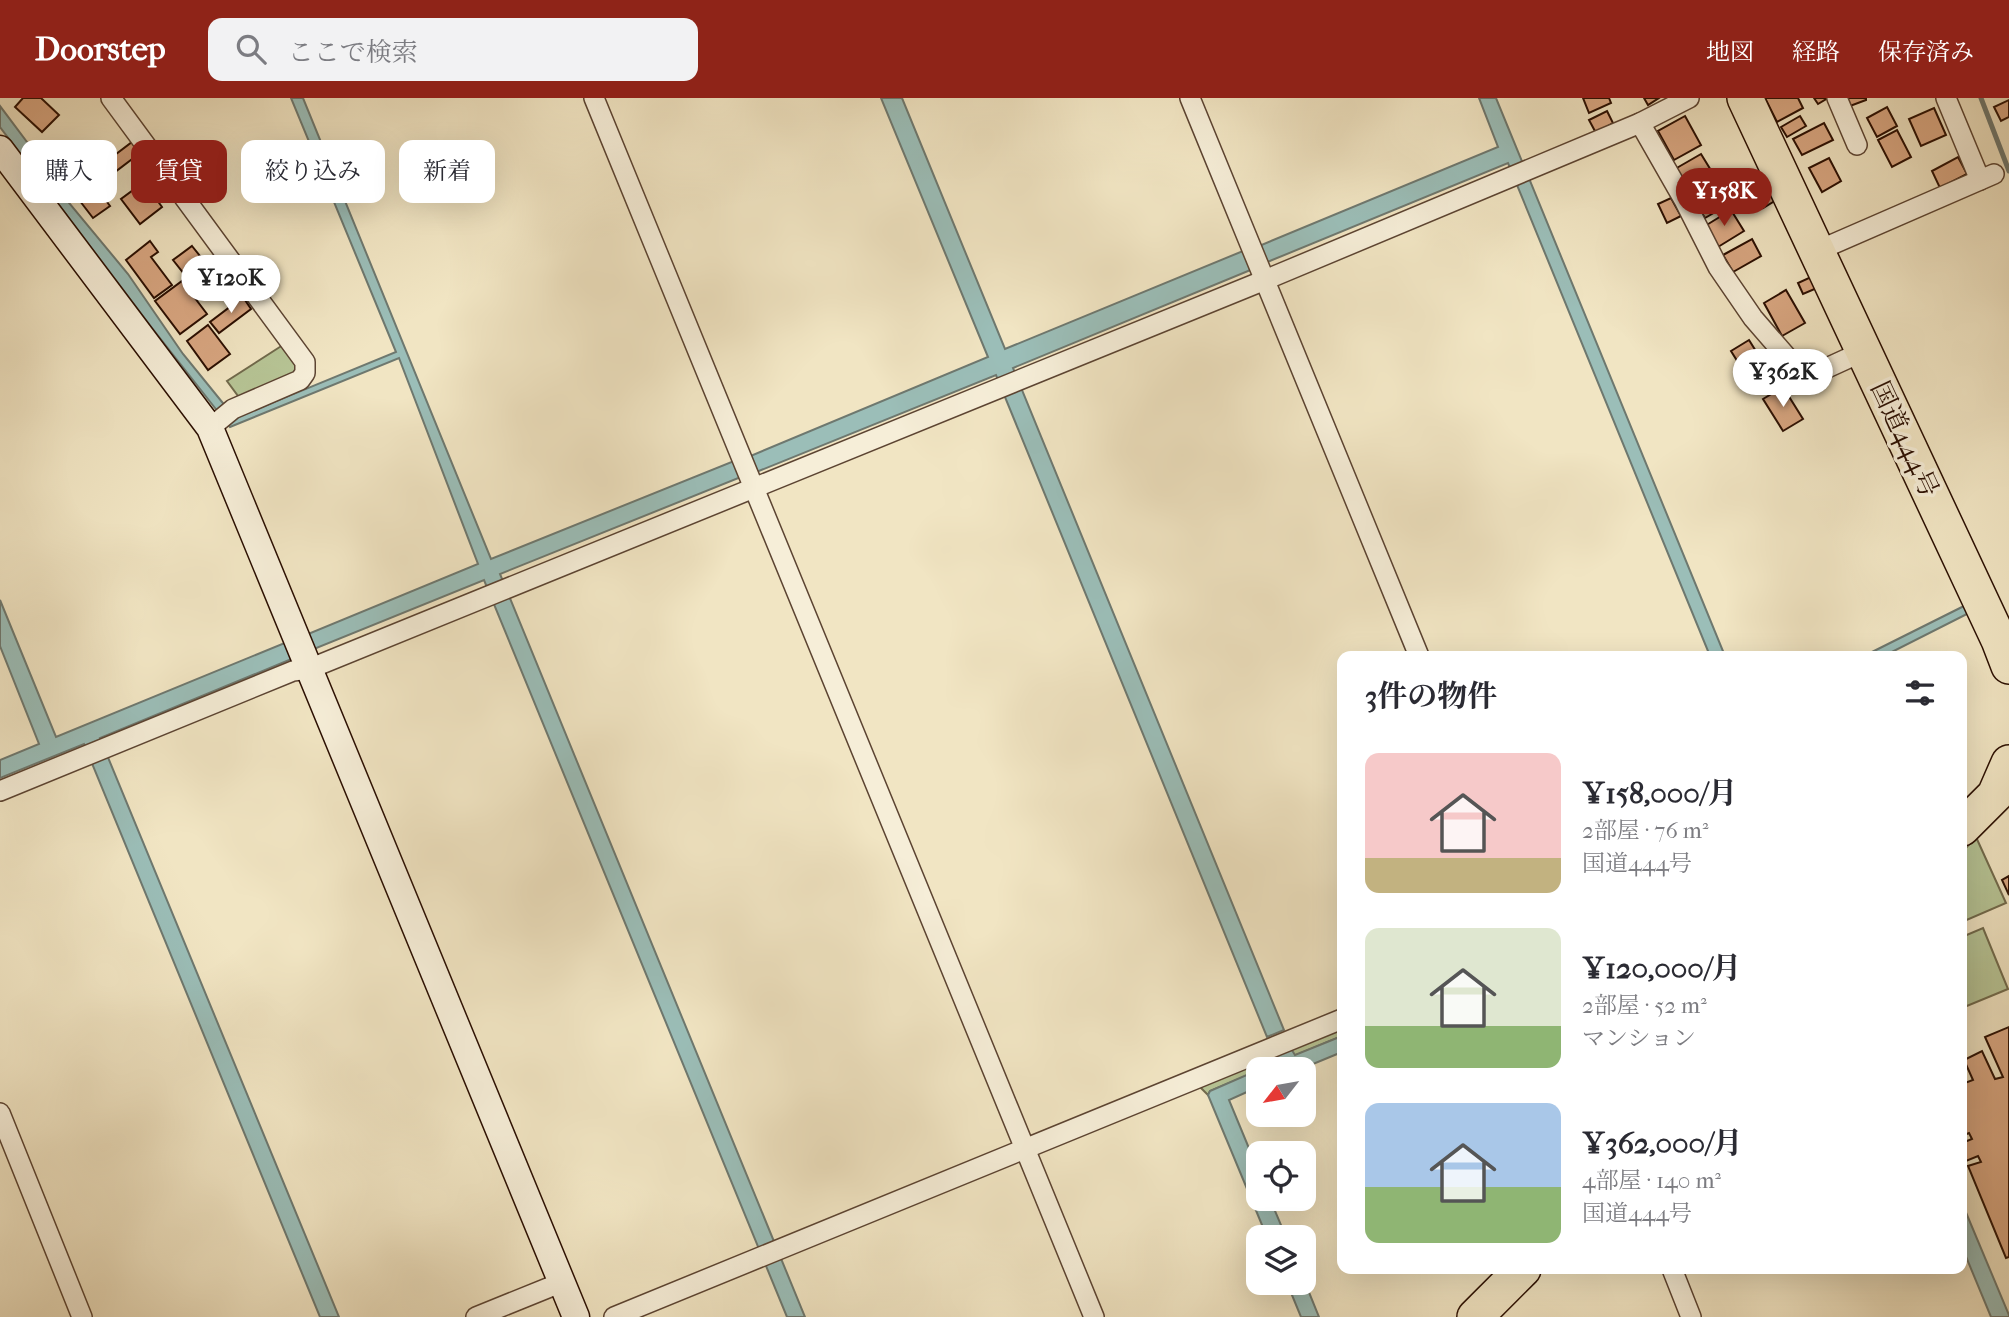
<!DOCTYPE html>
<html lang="ja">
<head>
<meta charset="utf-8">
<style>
	:root { --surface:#fff; --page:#f2f2f3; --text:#2b2b33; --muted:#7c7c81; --accent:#8f2418 }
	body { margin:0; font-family:"IM FELL French Canon","Noto Serif JP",serif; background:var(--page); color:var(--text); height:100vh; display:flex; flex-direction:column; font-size:26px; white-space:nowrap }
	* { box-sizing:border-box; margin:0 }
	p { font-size:23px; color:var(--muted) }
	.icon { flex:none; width:38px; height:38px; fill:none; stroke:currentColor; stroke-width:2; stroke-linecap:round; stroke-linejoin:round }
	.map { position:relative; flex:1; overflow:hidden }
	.details { position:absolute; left:1337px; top:553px; width:630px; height:623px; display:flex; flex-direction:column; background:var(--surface); border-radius:14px; box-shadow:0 7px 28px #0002 }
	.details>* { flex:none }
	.top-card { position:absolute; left:21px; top:42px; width:665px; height:63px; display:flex; gap:14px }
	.needle { width:46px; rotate:239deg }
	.tools { position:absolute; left:1246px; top:959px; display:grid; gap:14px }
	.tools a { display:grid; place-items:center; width:70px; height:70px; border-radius:14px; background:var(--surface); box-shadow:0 7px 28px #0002; font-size:35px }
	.price { position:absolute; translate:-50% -60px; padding:0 16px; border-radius:24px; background:#fff; color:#222; font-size:23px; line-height:46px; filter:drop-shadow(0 2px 4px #0008) }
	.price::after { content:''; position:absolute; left:50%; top:42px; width:21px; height:16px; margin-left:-10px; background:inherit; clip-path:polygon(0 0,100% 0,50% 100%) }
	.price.current { background:var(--accent); color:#fff }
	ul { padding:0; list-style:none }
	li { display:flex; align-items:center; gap:21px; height:175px; padding:0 28px }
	li span { display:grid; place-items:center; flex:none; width:196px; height:140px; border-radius:14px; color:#555 }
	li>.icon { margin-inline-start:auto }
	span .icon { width:84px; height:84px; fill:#fffc; stroke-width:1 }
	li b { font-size:30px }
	h2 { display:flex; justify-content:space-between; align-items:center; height:84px; padding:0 28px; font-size:30px }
	.tag { padding:0 24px; border-radius:14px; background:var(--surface); box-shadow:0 7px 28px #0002; font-size:24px; line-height:63px }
	.tag.current { background:var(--accent); color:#fff }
	header { display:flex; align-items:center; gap:42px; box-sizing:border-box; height:98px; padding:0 35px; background:var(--accent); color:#fff }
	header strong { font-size:33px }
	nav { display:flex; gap:38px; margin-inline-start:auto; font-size:24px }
	.search { width:490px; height:63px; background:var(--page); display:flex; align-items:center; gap:18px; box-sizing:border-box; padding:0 24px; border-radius:14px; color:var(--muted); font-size:26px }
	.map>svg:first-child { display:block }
	.green { fill:#b7c596; stroke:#716a4c; stroke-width:2 }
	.water { fill:#9bbeb8; stroke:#6e786f; stroke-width:2 }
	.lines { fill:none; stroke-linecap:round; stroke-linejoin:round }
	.stream { stroke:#6e786f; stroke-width:5 }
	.building { fill:#d9a782; stroke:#2b0f02; stroke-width:2 }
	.street-casing { stroke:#5c4432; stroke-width:22 }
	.secondary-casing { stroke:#2b0f02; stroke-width:29 }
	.highway-casing { stroke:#2b0f02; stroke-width:38 }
	.street { stroke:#f6eed8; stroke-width:19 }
	.secondary { stroke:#f6eed8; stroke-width:26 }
	.highway { stroke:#f1e5c3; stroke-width:35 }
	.labels { text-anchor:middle; stroke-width:7; stroke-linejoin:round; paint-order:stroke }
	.street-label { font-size:26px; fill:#2b0f02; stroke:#f6eed8 }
</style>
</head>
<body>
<header>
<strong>Doorstep</strong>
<div class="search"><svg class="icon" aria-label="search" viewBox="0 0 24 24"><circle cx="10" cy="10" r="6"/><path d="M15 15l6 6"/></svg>ここで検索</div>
<nav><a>地図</a><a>経路</a><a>保存済み</a></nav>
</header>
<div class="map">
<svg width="2009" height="1219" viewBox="0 0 2009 1219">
	<rect width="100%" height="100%" fill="#f1e5c3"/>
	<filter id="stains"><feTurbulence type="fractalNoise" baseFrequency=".00286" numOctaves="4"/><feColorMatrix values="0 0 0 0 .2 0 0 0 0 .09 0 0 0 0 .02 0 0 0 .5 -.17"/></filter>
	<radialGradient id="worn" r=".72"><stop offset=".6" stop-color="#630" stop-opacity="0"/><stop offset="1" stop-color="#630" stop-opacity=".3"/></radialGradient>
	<g class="green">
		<polygon points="286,245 300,263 298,278 241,302 227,283"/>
		<polygon points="1976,739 2006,805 1962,824 1962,754"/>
		<polygon points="1983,830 2008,891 1962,910 1962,839"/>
		<polygon points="1342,928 1342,938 1294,958 1290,949"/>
		<polygon points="1274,955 1277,965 1210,993 1208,997 1199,988"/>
	</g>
	<g class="water">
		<polygon points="291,0 303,0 491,461 734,363 741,379 500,476 805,1219 787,1219 484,482 314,551 308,536 478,466 399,260 230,329 152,230 0,29 0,8 30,48 50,82 128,176 183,256 235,320 396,254"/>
		<polygon points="881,0 902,0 1005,251 1243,153 1253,171 1013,270 1284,932 1267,939 996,277 754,375 748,359 988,259"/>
		<polygon points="1479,0 1496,0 1725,558 1710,558 1508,65 1265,165 1259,148 1498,49"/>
		<polygon points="0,502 56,639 287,544 294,560 100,640 339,1219 320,1219 84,646 0,680 0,662 39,646 0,548"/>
		<polygon points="1966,507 1969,515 1884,558 1864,558"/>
		<polygon points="1342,938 1342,954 1301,971 1261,971 1277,965 1274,955 1290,949 1295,957"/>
		<polygon points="1258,972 1258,989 1229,1002 1258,1072 1258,1101 1270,1101 1286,1139 1267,1139 1208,997 1210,993"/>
		<polygon points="1962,1105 2009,1217 2009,1219 1991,1219 1962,1149"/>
		<polygon points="1304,1182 1319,1219 1301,1219 1287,1185 1304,1185"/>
	</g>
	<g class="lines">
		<polyline class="stream" points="1981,0 2009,73"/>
	</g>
	<g class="building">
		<polygon points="23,0 41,0 59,17 42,34 15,9"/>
		<polygon points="1583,0 1609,0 1611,5 1589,15"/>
		<polygon points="1644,0 1659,0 1648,7"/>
		<polygon points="1765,0 1798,0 1803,10 1777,24"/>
		<polygon points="1814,0 1828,0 1818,6"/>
		<polygon points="1846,0 1866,0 1866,2 1850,8"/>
		<polygon points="2009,2 2009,19 2001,23 1994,9"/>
		<polygon points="1887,9 1897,28 1877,39 1867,20"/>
		<polygon points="1934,10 1946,37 1921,48 1909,21"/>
		<polygon points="1607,13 1613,25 1596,35 1589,22"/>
		<polygon points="1685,18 1701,47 1674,62 1658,33"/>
		<polygon points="1800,18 1806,28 1787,39 1781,29"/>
		<polygon points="1824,25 1833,42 1802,57 1793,41"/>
		<polygon points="1897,32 1911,59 1892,69 1878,42"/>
		<polygon points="65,44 85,71 66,86 45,59"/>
		<polygon points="132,44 140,55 115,74 107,63"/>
		<polygon points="1701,56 1731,105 1705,120 1675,71"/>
		<polygon points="1958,59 1967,76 1940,90 1932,73"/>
		<polygon points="1829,60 1841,83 1822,94 1809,70"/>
		<polygon points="90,81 110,108 93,120 73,94"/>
		<polygon points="144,84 162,109 140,126 121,101"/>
		<polygon points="1769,87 1778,101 1763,110 1755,96"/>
		<polygon points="1671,100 1681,118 1667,125 1658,106"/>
		<polygon points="1731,112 1744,133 1718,149 1705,128"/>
		<polygon points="1752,141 1761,158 1733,174 1723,157"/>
		<polygon points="150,143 158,154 151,159 172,187 154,200 126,162"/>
		<polygon points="192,148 204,163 185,177 173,162"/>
		<polygon points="1811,179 1817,190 1803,196 1798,185"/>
		<polygon points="182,183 207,216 180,236 155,203"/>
		<polygon points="1786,192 1805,225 1782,238 1764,205"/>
		<polygon points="243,199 251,211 219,235 210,224"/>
		<polygon points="208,227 230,256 208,272 187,243"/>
		<polygon points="1749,242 1772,279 1754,290 1731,253"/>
		<polygon points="1783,289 1803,321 1783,333 1763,301"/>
		<polygon points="2009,778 2009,797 2002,782"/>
		<polygon points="2009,929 2009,1159 2006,1160 1968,1068 1981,1064 1978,1058 1966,1063 1962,1052 1962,1045 1972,1041 1969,1035 1962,1038 1962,977 1965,985 1973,982 1964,962 1982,953 1995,981 2003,979 1985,939"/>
	</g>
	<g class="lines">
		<g class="street-casing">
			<g id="street">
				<polyline points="111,0 305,264 305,275 300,282 233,311 210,330"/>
				<polyline points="594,0 1094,1219"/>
				<polyline points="1190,0 1419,558"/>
				<polyline points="1837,0 1857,47"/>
				<polyline points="1946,0 1980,82"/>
				<polyline points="1640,25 1684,102 1718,169 1753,220 1805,280 1864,253"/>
				<polyline points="1817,153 1994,76"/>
				<polyline points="0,693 293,573 309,571 1265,182 1640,25 1689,0"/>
				<polyline points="0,1015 82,1219"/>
				<polyline points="1672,1171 1691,1219"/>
				<polyline points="476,1219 560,1185"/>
				<polyline points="614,1219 1342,921"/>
			</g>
		</g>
		<g class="secondary-casing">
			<polyline id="secondary" points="0,51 210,330 576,1219"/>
		</g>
		<g class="highway-casing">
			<g id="highway">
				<polyline points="1745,0 1999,542 2009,568"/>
				<polyline points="1962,730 1995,697 2009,665"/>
				<polyline points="1475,1219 1523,1171"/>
			</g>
		</g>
		<use href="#street" class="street"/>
		<use href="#secondary" class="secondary"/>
		<use href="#highway" class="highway"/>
	</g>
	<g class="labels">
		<g class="street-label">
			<text transform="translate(1905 341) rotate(65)" y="9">国道444号</text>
		</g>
	</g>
	<rect width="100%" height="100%" filter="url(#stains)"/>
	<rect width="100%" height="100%" fill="url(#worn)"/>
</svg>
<div class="tools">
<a><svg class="needle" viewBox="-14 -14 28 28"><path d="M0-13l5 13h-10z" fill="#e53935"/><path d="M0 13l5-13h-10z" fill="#7c7c81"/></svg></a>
<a><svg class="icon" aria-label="locate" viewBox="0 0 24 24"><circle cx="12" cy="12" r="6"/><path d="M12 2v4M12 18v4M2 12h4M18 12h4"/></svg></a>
<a><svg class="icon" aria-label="layers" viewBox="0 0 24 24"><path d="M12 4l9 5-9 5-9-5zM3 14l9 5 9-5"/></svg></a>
</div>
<b class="price current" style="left:1724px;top:130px">¥158K</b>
<b class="price" style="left:231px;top:217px">¥120K</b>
<b class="price" style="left:1783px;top:311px">¥362K</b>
<div class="top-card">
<a class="tag">購入</a>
<a class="tag current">賃貸</a>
<a class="tag">絞り込み</a>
<a class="tag">新着</a>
</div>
<section class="details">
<h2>3件の物件<svg class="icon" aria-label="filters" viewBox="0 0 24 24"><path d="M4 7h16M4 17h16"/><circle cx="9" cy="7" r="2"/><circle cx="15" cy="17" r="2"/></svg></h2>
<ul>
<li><span style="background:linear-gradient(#f6c9c9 75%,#c2b280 0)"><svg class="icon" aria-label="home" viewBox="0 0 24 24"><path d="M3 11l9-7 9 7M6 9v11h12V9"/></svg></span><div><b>¥158,000/月</b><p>2部屋 · 76 m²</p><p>国道444号</p></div></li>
<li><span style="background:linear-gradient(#dfe7d0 70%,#8fb573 0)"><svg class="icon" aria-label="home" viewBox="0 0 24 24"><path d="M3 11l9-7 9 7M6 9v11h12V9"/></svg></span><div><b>¥120,000/月</b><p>2部屋 · 52 m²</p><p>マンション</p></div></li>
<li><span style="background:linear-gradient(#a9c7e8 60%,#8fb573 0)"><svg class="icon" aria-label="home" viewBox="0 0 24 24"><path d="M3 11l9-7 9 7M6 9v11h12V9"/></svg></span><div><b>¥362,000/月</b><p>4部屋 · 140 m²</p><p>国道444号</p></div></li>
</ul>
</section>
</div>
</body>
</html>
